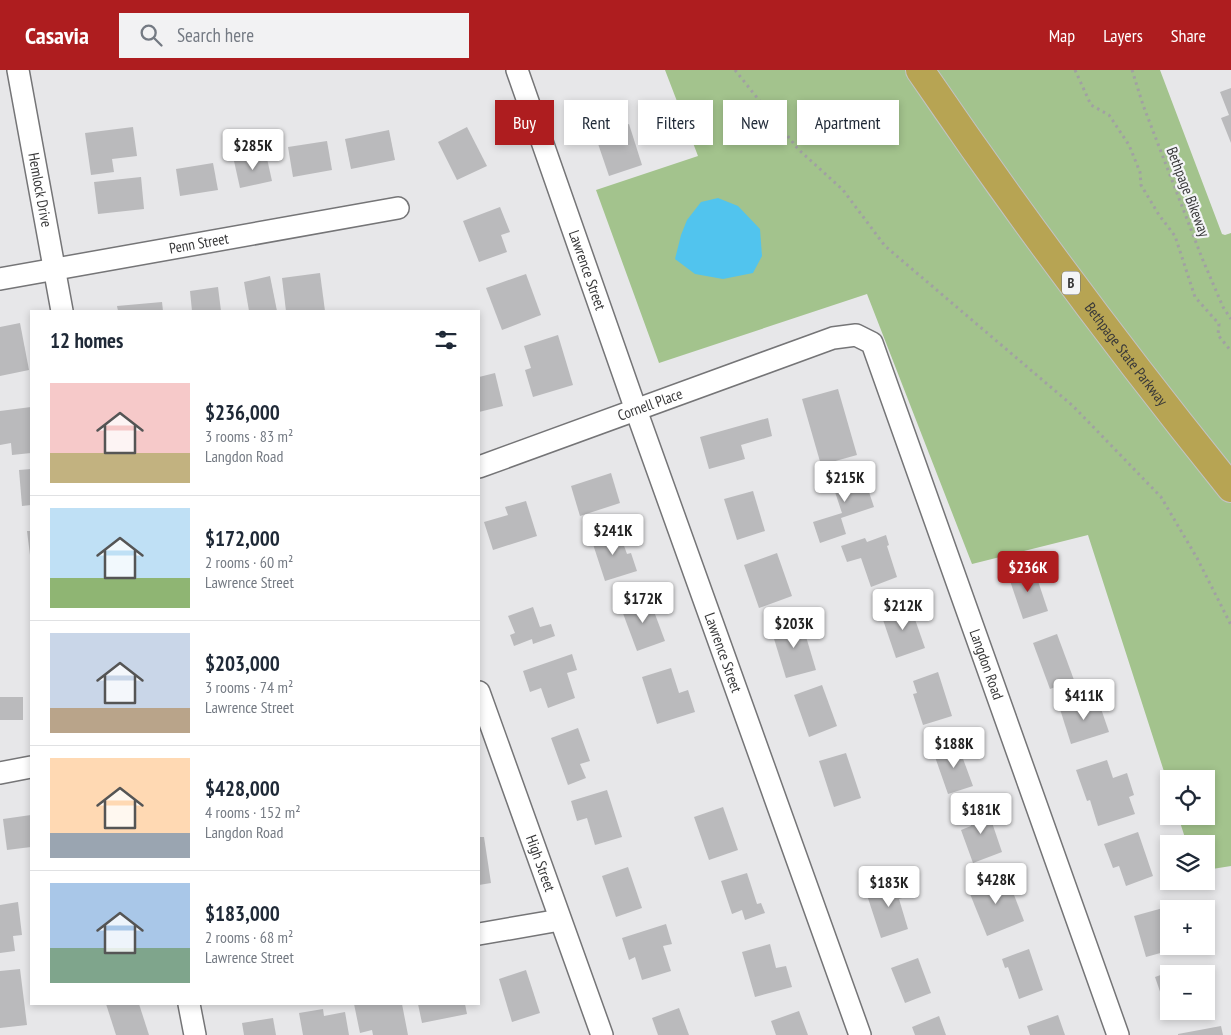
<!DOCTYPE html>
<html lang="en">
<head>
<meta charset="utf-8">
<style>
	:root { --surface:#fff; --page:#f2f2f3; --text:#1f2937; --muted:#747a83; --line:#e0e1e3; --accent:#ae1d1f }
	body { margin:0; font-family:"PT Sans Narrow",sans-serif; background:var(--page); color:var(--text); height:100vh; display:flex; flex-direction:column; font-size:19px; white-space:nowrap }
	* { box-sizing:border-box; margin:0 }
	p { font-size:16px; color:var(--muted) }
	.icon { flex:none; width:28px; height:28px; fill:none; stroke:currentColor; stroke-width:2; stroke-linecap:round; stroke-linejoin:round }
	.map { position:relative; flex:1; overflow:hidden }
	.sheet { position:absolute; left:30px; top:240px; width:450px; height:695px; display:flex; flex-direction:column; background:var(--surface); border-radius:0px; box-shadow:0 2px 8px #0003 }
	.sheet>* { flex:none }
	.top-card { position:absolute; left:495px; top:30px; width:475px; height:45px; display:flex; gap:10px }
	.buttons { position:absolute; left:1160px; top:700px; display:grid; gap:10px }
	.buttons a { display:grid; place-items:center; width:55px; height:55px; border-radius:0px; background:var(--surface); box-shadow:0 2px 8px #0003; font-size:25px }
	.price { position:absolute; translate:-50% -42px; padding:0 11px; border-radius:5px; background:#fff; color:#222; font-size:16px; line-height:32px; filter:drop-shadow(0 1px 2px #0008) }
	.price::after { content:''; position:absolute; left:50%; top:30px; width:15px; height:11px; margin-left:-8px; background:inherit; clip-path:polygon(0 0,100% 0,50% 100%) }
	.price.on { background:var(--accent); color:#fff }
	ul { padding:0; list-style:none }
	li { display:flex; align-items:center; gap:15px; height:125px; padding:0 20px }
	li+li { border-top:1px solid var(--line) }
	li span { display:grid; place-items:center; flex:none; width:140px; height:100px; border-radius:0px; color:#555 }
	li>.icon { margin-inline-start:auto }
	span .icon { width:60px; height:60px; fill:#fffc; stroke-width:1 }
	li b { font-size:21px }
	h2 { display:flex; justify-content:space-between; align-items:center; height:60px; padding:0 20px; font-size:21px }
	.pill { padding:0 18px; border-radius:0px; background:var(--surface); box-shadow:0 2px 8px #0003; font-size:18px; line-height:45px }
	.pill.on { background:var(--accent); color:#fff }
	header { display:flex; align-items:center; gap:30px; box-sizing:border-box; height:70px; padding:0 25px; background:var(--accent); color:#fff }
	header strong { font-size:24px }
	nav { display:flex; gap:28px; margin-inline-start:auto; font-size:18px }
	.search { width:350px; height:45px; background:var(--page); display:flex; align-items:center; gap:12px; box-sizing:border-box; padding:0 18px; border-radius:0px; color:var(--muted); font-size:19px }
	.map>svg:first-child { display:block }
	.green { fill:#a3c38d }
	.water { fill:#51c4ee }
	.building { fill:#bababc }
	.lines { fill:none; stroke-linecap:round; stroke-linejoin:round }
	.minor-casing { stroke:#757577; stroke-width:24 }
	.trunk-casing { stroke:#c3c3c4; stroke-width:30 }
	.path { stroke:#a1a1a3; stroke-width:3; stroke-dasharray:2.5 4; stroke-linecap:butt }
	.minor { stroke:#fff; stroke-width:21 }
	.trunk { stroke:#b7a453; stroke-width:28 }
	.labels { text-anchor:middle; stroke-width:4.5; stroke-linejoin:round; paint-order:stroke }
	.shield { fill:#f4f5f7; stroke:#707172; stroke-width:1 }
	.shield-label { font-size:14px; font-weight:bold; fill:#383839 }
	.street-label { font-size:15px; fill:#383839; stroke:#f4f5f7 }
</style>
</head>
<body>
<header>
<strong>Casavia</strong>
<div class="search"><svg class="icon" aria-label="search" viewBox="0 0 24 24"><circle cx="10" cy="10" r="6"/><path d="M15 15l6 6"/></svg>Search here</div>
<nav><a>Map</a><a>Layers</a><a>Share</a></nav>
</header>
<div class="map">
<svg width="1231" height="965" viewBox="0 0 1231 965">
	<rect width="100%" height="100%" fill="#e7e7e9"/>
	<polygon class="green" points="665,0 1160,0 1222,164 1225,165 1231,163 1231,796 1206,800 1206,774 1187,774 1178,746 1206,746 1206,709 1169,709 1169,717 1088,465 972,494 867,224 659,293 596,120 698,86"/>
	<polygon class="water" points="718,128 738,136 760,159 762,186 753,203 723,209 695,204 675,189 681,165 687,150 701,132"/>
	<g class="building">
		<polygon points="1231,18 1231,73 1221,48 1229,45 1220,22"/>
		<polygon points="629,54 642,95 609,106 595,65"/>
		<polygon points="133,57 137,86 112,89 114,102 91,105 85,63"/>
		<polygon points="467,57 487,96 457,110 438,72"/>
		<polygon points="389,60 395,90 351,99 345,69"/>
		<polygon points="327,71 332,100 293,107 288,77"/>
		<polygon points="266,84 272,111 240,118 234,91"/>
		<polygon points="213,93 218,120 180,126 176,99"/>
		<polygon points="141,107 144,139 98,144 94,112"/>
		<polygon points="500,137 510,162 501,165 507,182 479,192 463,151"/>
		<polygon points="320,203 325,241 286,241 282,208"/>
		<polygon points="526,204 541,245 502,260 486,218"/>
		<polygon points="270,206 277,241 249,241 244,212"/>
		<polygon points="218,217 221,241 192,241 190,221"/>
		<polygon points="162,232 163,241 118,241 117,236"/>
		<polygon points="20,253 29,300 0,306 0,257"/>
		<polygon points="558,265 573,315 533,327 525,300 531,298 524,276"/>
		<polygon points="495,303 503,336 479,342 479,307"/>
		<polygon points="838,319 857,385 821,395 802,329"/>
		<polygon points="31,337 31,383 12,385 11,373 0,375 0,341"/>
		<polygon points="768,348 772,366 741,375 745,389 709,399 700,367"/>
		<polygon points="861,398 874,437 841,448 846,464 820,473 813,452 842,443 830,407"/>
		<polygon points="31,399 31,435 22,436 19,400"/>
		<polygon points="611,403 620,433 580,446 571,416"/>
		<polygon points="753,421 765,461 737,470 724,429"/>
		<polygon points="526,431 537,466 493,480 484,452 508,445 505,437"/>
		<polygon points="618,459 627,484 631,483 637,501 605,511 591,468"/>
		<polygon points="27,461 31,461 31,485 30,485"/>
		<polygon points="886,465 889,475 887,476 897,507 871,517 861,488 847,492 841,476 865,468 867,472"/>
		<polygon points="777,483 792,526 759,538 744,495"/>
		<polygon points="1033,496 1048,541 1023,549 1008,505"/>
		<polygon points="649,528 665,571 637,581 621,538"/>
		<polygon points="910,535 925,578 896,588 881,544"/>
		<polygon points="533,537 540,557 551,554 555,566 533,574 532,569 514,576 510,565 515,563 508,546"/>
		<polygon points="801,550 816,600 786,608 771,559"/>
		<polygon points="1057,564 1074,610 1050,619 1033,573"/>
		<polygon points="572,584 577,600 567,603 575,628 548,638 541,618 530,622 523,601"/>
		<polygon points="671,598 679,623 688,620 695,642 657,654 642,607"/>
		<polygon points="938,602 952,646 923,655 913,624 917,623 913,611"/>
		<polygon points="822,615 837,656 809,667 794,625"/>
		<rect x="0" y="627" width="23" height="23"/>
		<polygon points="1097,627 1109,662 1071,674 1060,639"/>
		<polygon points="578,658 590,691 580,694 586,708 568,715 551,668"/>
		<polygon points="962,674 966,684 962,686 973,716 948,724 934,684"/>
		<polygon points="846,683 861,728 834,737 819,691"/>
		<polygon points="1107,690 1113,708 1127,703 1134,725 1129,727 1135,744 1098,756 1090,730 1087,731 1076,700"/>
		<polygon points="607,720 622,767 595,775 587,748 577,751 571,731"/>
		<polygon points="986,735 1002,782 973,793 961,760 971,756 967,742"/>
		<polygon points="723,737 738,780 709,790 694,747"/>
		<polygon points="31,745 31,777 7,780 3,749"/>
		<polygon points="1138,762 1153,806 1126,816 1119,796 1113,798 1104,774"/>
		<polygon points="479,767 484,767 491,813 479,815"/>
		<polygon points="628,797 642,838 616,847 602,806"/>
		<polygon points="747,803 757,834 761,833 765,843 745,850 742,840 732,844 721,811"/>
		<polygon points="1006,804 1024,851 987,866 968,819"/>
		<polygon points="903,809 909,826 899,829 908,859 881,868 866,822"/>
		<polygon points="18,832 22,865 13,866 15,881 0,883 0,835"/>
		<polygon points="1163,838 1168,854 1169,854 1169,876 1182,877 1146,887 1134,846"/>
		<polygon points="666,854 672,874 663,876 671,901 642,910 635,887 629,890 622,868"/>
		<polygon points="770,874 776,898 786,896 792,917 755,927 742,882"/>
		<polygon points="1029,879 1043,920 1019,929 1008,897 1005,898 1002,889"/>
		<polygon points="918,888 931,923 905,933 891,898"/>
		<polygon points="1183,897 1185,904 1169,904 1169,942 1167,942 1155,907"/>
		<polygon points="20,899 27,955 0,958 0,901"/>
		<polygon points="526,900 540,943 512,952 499,909"/>
		<polygon points="106,934 139,934 149,965 116,965"/>
		<polygon points="354,934 379,934 379,935 402,934 408,965 373,965 372,960 360,963"/>
		<polygon points="418,934 465,934 467,944 422,953"/>
		<polygon points="679,938 689,965 658,965 652,948"/>
		<polygon points="323,939 324,946 345,942 349,965 303,965 299,943"/>
		<polygon points="799,941 808,965 776,965 771,951"/>
		<polygon points="1058,945 1065,965 1030,965 1027,956"/>
		<polygon points="939,946 946,965 915,965 912,957"/>
		<polygon points="273,948 276,965 244,965 242,953"/>
		<polygon points="1221,956 1223,965 1178,965 1178,964"/>
	</g>
	<g class="lines">
		<g class="minor-casing">
			<g id="minor">
				<path id="s1" d="M18,0L62,241"/>
				<path id="s2" d="M517,0L636,340L860,965"/>
				<path id="s3" d="M0,209L398,138"/>
				<path id="s4" d="M479,397L833,268L856,265L872,273L1118,965"/>
				<path id="s5" d="M479,622L602,965"/>
				<polyline points="0,703 31,697"/>
				<polyline points="479,864 560,850"/>
				<polyline points="189,934 195,965"/>
			</g>
		</g>
		<g class="trunk-casing">
			<g id="trunk">
				<path id="s6" d="M920,0C1018,144 1122,283 1231,418"/>
			</g>
		</g>
		<g class="path">
			<polyline points="735,0 798,79 843,120 885,176 1073,336 1161,427 1197,488 1231,555"/>
			<polyline points="1075,0 1091,35 1109,45 1129,75 1140,102 1141,115 1159,145 1175,166 1195,227 1219,254 1218,265 1231,281"/>
			<polyline points="1132,0 1143,35 1202,188 1223,237 1231,249"/>
		</g>
		<use href="#minor" class="minor"/>
		<use href="#trunk" class="trunk"/>
	</g>
	<g class="labels">
		<rect class="shield" x="1062" y="201.5" width="18" height="23" rx="4"/>
		<g class="shield-label">
			<text x="1071" y="218">B</text>
		</g>
		<g class="street-label">
			<text dy="5" stroke="none"><textPath href="#s1" startOffset="122">Hemlock Drive</textPath></text>
			<text transform="translate(1188 122) rotate(69)" y="5">Bethpage Bikeway</text>
			<text dy="5" stroke="none"><textPath href="#s3" startOffset="202">Penn Street</textPath></text>
			<text dy="5" stroke="none"><textPath href="#s2" startOffset="212">Lawrence Street</textPath></text>
			<text dy="5" stroke="none"><textPath href="#s6" startOffset="351">Bethpage State Parkway</textPath></text>
			<text dy="5" stroke="none"><textPath href="#s4" startOffset="182">Cornell Place</textPath></text>
			<text dy="5" stroke="none"><textPath href="#s2" startOffset="618">Lawrence Street</textPath></text>
			<text dy="5" stroke="none"><textPath href="#s4" startOffset="759">Langdon Road</textPath></text>
			<text dy="5" stroke="none"><textPath href="#s5" startOffset="182">High Street</textPath></text>
		</g>
	</g>
</svg>
<div class="buttons">
<a><svg class="icon" aria-label="locate" viewBox="0 0 24 24"><circle cx="12" cy="12" r="6"/><path d="M12 2v4M12 18v4M2 12h4M18 12h4"/></svg></a>
<a><svg class="icon" aria-label="layers" viewBox="0 0 24 24"><path d="M12 4l9 5-9 5-9-5zM3 14l9 5 9-5"/></svg></a>
<a>+</a>
<a>−</a>
</div>
<b class="price" style="left:253px;top:101px">$285K</b>
<b class="price" style="left:845px;top:433px">$215K</b>
<b class="price" style="left:613px;top:486px">$241K</b>
<b class="price on" style="left:1028px;top:523px">$236K</b>
<b class="price" style="left:643px;top:554px">$172K</b>
<b class="price" style="left:903px;top:561px">$212K</b>
<b class="price" style="left:794px;top:579px">$203K</b>
<b class="price" style="left:1084px;top:651px">$411K</b>
<b class="price" style="left:954px;top:699px">$188K</b>
<b class="price" style="left:981px;top:765px">$181K</b>
<b class="price" style="left:996px;top:835px">$428K</b>
<b class="price" style="left:889px;top:838px">$183K</b>
<div class="top-card">
<a class="pill on">Buy</a>
<a class="pill">Rent</a>
<a class="pill">Filters</a>
<a class="pill">New</a>
<a class="pill">Apartment</a>
</div>
<section class="sheet">
<h2>12 homes<svg class="icon" aria-label="filters" viewBox="0 0 24 24"><path d="M4 7h16M4 17h16"/><circle cx="9" cy="7" r="2"/><circle cx="15" cy="17" r="2"/></svg></h2>
<ul>
<li><span style="background:linear-gradient(#f6c9c9 70%,#c2b280 0)"><svg class="icon" aria-label="home" viewBox="0 0 24 24"><path d="M3 11l9-7 9 7M6 9v11h12V9"/></svg></span><div><b>$236,000</b><p>3 rooms · 83 m²</p><p>Langdon Road</p></div></li>
<li><span style="background:linear-gradient(#bfe0f5 70%,#8fb573 0)"><svg class="icon" aria-label="home" viewBox="0 0 24 24"><path d="M3 11l9-7 9 7M6 9v11h12V9"/></svg></span><div><b>$172,000</b><p>2 rooms · 60 m²</p><p>Lawrence Street</p></div></li>
<li><span style="background:linear-gradient(#c9d6e8 75%,#b9a48a 0)"><svg class="icon" aria-label="home" viewBox="0 0 24 24"><path d="M3 11l9-7 9 7M6 9v11h12V9"/></svg></span><div><b>$203,000</b><p>3 rooms · 74 m²</p><p>Lawrence Street</p></div></li>
<li><span style="background:linear-gradient(#ffd9b3 75%,#9aa5b1 0)"><svg class="icon" aria-label="home" viewBox="0 0 24 24"><path d="M3 11l9-7 9 7M6 9v11h12V9"/></svg></span><div><b>$428,000</b><p>4 rooms · 152 m²</p><p>Langdon Road</p></div></li>
<li><span style="background:linear-gradient(#a9c7e8 65%,#7fa58c 0)"><svg class="icon" aria-label="home" viewBox="0 0 24 24"><path d="M3 11l9-7 9 7M6 9v11h12V9"/></svg></span><div><b>$183,000</b><p>2 rooms · 68 m²</p><p>Lawrence Street</p></div></li>
</ul>
</section>
</div>
</body>
</html>
